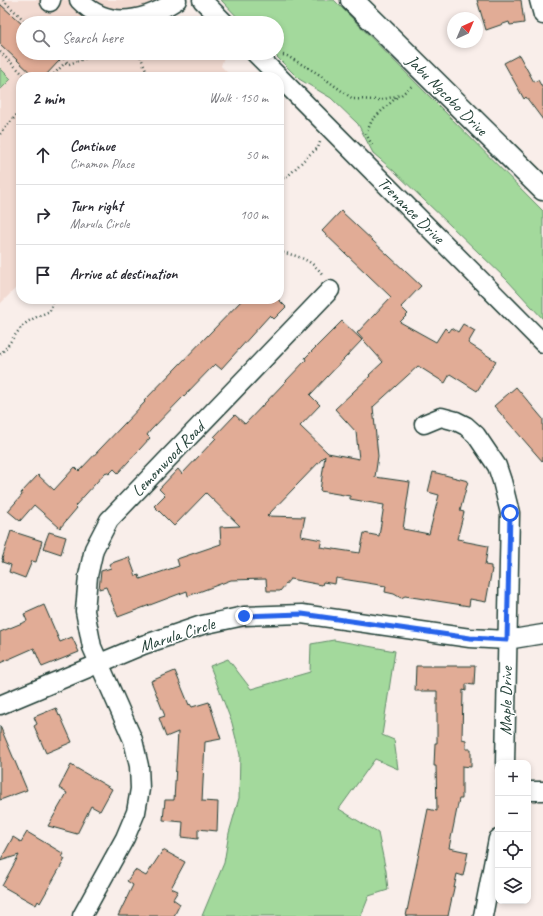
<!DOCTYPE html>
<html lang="en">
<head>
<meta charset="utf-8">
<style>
  body { margin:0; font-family:Caveat,sans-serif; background:#f7f7f7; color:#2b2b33 }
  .controls { position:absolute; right:12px; bottom:12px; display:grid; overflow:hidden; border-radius:8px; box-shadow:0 2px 6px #0003 }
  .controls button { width:36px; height:36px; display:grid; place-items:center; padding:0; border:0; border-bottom:1px solid #e1e1e2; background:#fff; color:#2b2b33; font:20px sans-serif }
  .compass { position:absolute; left:447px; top:12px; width:36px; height:36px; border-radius:50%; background:#fff; box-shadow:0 2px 6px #0003; rotate:44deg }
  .stop { position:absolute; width:12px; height:12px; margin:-9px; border:3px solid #2563eb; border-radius:50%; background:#fff }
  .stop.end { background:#2563eb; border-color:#fff; box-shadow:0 1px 4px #0008 }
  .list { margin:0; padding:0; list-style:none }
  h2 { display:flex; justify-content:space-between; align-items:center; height:52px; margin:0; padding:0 16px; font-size:17px }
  h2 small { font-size:13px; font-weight:400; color:#7c7c81 }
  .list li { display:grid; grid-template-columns:26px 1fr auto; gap:12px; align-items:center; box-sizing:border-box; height:60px; padding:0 16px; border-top:1px solid #e1e1e2 }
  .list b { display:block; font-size:15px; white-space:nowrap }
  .list p { margin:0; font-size:13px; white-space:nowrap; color:#7c7c81 }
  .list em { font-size:13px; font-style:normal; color:#7c7c81 }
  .icon { flex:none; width:22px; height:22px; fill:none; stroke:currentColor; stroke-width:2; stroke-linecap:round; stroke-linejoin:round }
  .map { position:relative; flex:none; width:543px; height:916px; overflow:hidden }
  .search { position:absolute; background:#fff; box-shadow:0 2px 6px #0003; left:16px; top:16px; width:268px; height:44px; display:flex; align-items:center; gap:10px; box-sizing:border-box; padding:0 14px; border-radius:22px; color:#7c7c81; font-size:15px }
  .panel { position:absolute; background:#fff; box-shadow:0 2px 6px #0003; left:16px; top:72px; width:268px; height:232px; border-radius:16px }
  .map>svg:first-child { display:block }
  .built { fill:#f2dad1 }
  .green { fill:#a3d99c; stroke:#618b68 }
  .building { fill:#e1ac96; stroke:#1f3d34; fill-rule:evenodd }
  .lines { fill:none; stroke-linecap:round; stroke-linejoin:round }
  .minor-casing { stroke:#1f3d34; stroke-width:21 }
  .major-casing { stroke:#1f3d34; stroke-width:25 }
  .path { stroke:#1f3d34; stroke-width:2.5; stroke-dasharray:1 3; stroke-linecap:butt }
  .minor { stroke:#fff; stroke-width:18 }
  .major { stroke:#fff; stroke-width:22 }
  .route { stroke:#2563eb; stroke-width:5 }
  .labels { text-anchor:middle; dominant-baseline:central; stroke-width:3; stroke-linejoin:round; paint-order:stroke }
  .street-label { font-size:17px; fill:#1f3d34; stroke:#fff }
</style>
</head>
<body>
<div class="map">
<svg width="543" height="916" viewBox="0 0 543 916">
  <rect width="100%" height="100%" fill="#f9eeea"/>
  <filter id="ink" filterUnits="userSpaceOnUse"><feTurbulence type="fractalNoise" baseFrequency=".025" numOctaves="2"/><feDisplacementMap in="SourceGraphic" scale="8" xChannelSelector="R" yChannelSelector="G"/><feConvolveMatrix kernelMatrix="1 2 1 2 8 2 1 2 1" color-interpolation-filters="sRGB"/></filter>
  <g filter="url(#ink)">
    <path class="built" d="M0,0h158l7,13 10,8 1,2h-153v30h200l2,1 -4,12 11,11h-211v206l-21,21z"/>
    <path class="green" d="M221,0h113l209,211v108l-36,-39 -112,-108 -22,-19 -15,-29 -27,-26 -32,-19 -26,-26h4v-30h-34z
      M0,68l11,11 -11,11z
      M334,640l61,11 -13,84 12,5 4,29 -23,-10 -36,50 39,24 8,38 2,19 -19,6 -8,20h-159l22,-53 5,-30 10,-35 1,-43 -8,-32 -22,-57 18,-7 23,30 59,-17 1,-28z"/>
    <path class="building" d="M477,0h44l3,23 -14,2 -1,-3 -23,8z
      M0,4l23,21v28h29l8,7 -16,17h-9l-35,-33z
      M519,55l15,27 4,-2 5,9v31l-17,-23 -2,2 -20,-36z
      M341,211l80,75 -20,21 7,7 -8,8 36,20 9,-14 4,4 3,-4 6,4 5,-8 12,7 -7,12 28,18 -19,30 -27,-17 -5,9 -27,-17 -45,41 5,49 -3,21 35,5 -7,47 26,5 10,-39 -11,-3 5,-20 35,9 -8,30 4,1 -7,27 6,1 -1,1 26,5 -3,19 6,1v3h1l-6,33 -16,-3 -1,7 -64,-10 -4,2 -7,-4 -9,-2 1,-6 -50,-8 -1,6 -12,-2 -1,3 -32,-6 -10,12h-13l-1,-12 -35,1 -43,16 -1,-5 -69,26 -12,-30 -7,2 2,-18 10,-3 -2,-4 20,-7 7,19 3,-1 1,4 39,-13 -2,-7 44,-15 -1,-17 20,-1 -34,-33 -32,33 -20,-20 11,-11 -6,-6 19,-20 4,5 34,-36 -2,-1 21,-22 10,9 61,-64 -1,-2 37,-37 20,19 -52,55 10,10 -20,21 28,27 31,6 -3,-27 -21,-23 35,-33 -1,-1 14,-13 -26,-29 34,-36 -69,-66zM325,456l-5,35 30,5v3l34,6 -5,31 -15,-3 -4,20 -40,-6 2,-7 -21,-4 4,-19 -38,-1z
      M243,299h35l8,8 -12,12 -4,-4 -49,54 -6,-5 -65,67 -3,4 3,3 -32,35 -4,-4 -5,5 -3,-2 -31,34 2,2 -17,20 -26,-23 -14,16 -12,-10 14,-16 -1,-2 17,-18 16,15 21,-23 4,4 66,-69 -1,-1z
      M516,387l27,32v43l-49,-56z
      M11,531l31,10 -6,21 -4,-1 -7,17 -16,-6 2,-7 -9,-3 1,-2 -1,-1z
      M49,532l17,5 -5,17 -18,-6z
      M44,605l16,37 12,-5 7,15 -37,15 -8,-19 -34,15v-31l27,-11 -3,-7z
      M416,666h59l-1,19 -8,-1v7l-3,-1 -1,49 4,1v9h5v18l-9,-1v33h-3l-10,49 19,4 -5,24 -6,-2 -9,42h-42l22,-107 9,2 -1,-45h-2l1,-23h2v-52h-22z
      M175,671l14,34 1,-1 2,3 17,-5 12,37 -16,3 -3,59 16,1 -1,29 -19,-2v10l-16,-2 1,-15 -20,-2 2,-20h9l4,-68 -12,5 -7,-19 6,-2 -14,-35z
      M56,708l3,8 1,-1 12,27 -26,11 -12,-27 3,-2 -3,-7z
      M0,726l27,64 -27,10z
      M71,765l41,24 -12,22 -9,-5 -14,28 -29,-8 19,-33 -8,-5z
      M27,832l37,22 -2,3 3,2 -25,44 -2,-2 -2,4 -34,-19 17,-31 -19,6 13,-24 8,5z
      M163,850l22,12 -14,26 7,3 -5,8 7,5 -6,12h-56l15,-31 -6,-4 8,-11 11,6z"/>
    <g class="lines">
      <defs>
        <path id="minor" d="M79,0c29,30 66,21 98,0
          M202,0l23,23
          M539,0l4,15
          M50,2l1,-2
          M255,53l24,24
          M279,77l264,266
          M424,424l17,-7 15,4 10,5 10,9 21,31 5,15 8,32 -5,250
          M0,705l143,-60 59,-20 42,-9 58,-2 168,24 37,2 36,-6
          M528,791h15
          M82,916l43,-78 11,-26 4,-23 -1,-23 -6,-26 -41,-93 -7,-36 3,-35 6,-27 15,-29 221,-230
          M483,916l15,-77"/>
        <path id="major" d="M352,0l191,189"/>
      </defs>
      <use href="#minor" class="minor-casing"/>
      <use href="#major" class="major-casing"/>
      <path class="path" d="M3,0l24,23
        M178,23l16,-7
        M0,52l26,25
        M58,53l11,11
        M139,53l10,24
        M283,55l4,1 30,17 36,26 27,1 21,-5 12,-10
        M51,77l14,-14 4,1 32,-11
        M0,134l21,-24
        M372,145l-6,-11 6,-14 26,-24
        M279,179l8,-2 22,-22 9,-7 2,-6
        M279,252c18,3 33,8 44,23
        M0,354c8,-7 13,-17 20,-25 7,-9 19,-13 30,-18l4,-12"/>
      <use href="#minor" class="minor"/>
      <use href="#major" class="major"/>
    </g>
  </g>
  <g class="lines" filter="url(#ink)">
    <path class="route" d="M244,616l58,-2 168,24 37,2 3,-127"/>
  </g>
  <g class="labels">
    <g class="street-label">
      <text transform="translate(447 95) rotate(45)">Jabu Ngcobo Drive</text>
      <text transform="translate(411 210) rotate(45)">Trenance Drive</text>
      <text transform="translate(168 459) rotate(-46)">Lemonwood Road</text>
      <text transform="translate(177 635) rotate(-18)">Marula Circle</text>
      <text transform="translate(506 701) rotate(-89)">Maple Drive</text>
    </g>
  </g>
</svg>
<div class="controls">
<button>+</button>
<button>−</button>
<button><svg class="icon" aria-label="locate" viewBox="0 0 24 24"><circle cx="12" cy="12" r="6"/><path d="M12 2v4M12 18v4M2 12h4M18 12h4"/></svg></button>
<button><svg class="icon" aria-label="layers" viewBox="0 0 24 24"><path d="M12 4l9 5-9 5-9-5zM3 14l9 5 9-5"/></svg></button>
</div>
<svg class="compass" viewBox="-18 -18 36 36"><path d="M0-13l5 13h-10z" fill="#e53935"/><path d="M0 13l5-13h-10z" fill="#7c7c81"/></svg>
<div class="stop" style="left:510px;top:513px"></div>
<div class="stop end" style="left:244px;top:616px"></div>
<div class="search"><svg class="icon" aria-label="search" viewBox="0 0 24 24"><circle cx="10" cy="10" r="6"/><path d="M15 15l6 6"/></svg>Search here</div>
<section class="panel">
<h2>2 min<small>Walk · 150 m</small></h2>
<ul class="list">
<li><svg class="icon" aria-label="ahead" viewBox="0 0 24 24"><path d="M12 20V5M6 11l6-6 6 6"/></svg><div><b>Continue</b><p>Cinamon Place</p></div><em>50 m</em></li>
<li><svg class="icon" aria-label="right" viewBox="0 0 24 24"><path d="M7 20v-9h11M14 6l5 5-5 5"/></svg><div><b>Turn right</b><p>Marula Circle</p></div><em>100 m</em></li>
<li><svg class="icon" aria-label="arrive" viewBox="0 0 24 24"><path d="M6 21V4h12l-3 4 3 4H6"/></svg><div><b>Arrive at destination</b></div></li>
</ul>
</section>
</div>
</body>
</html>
